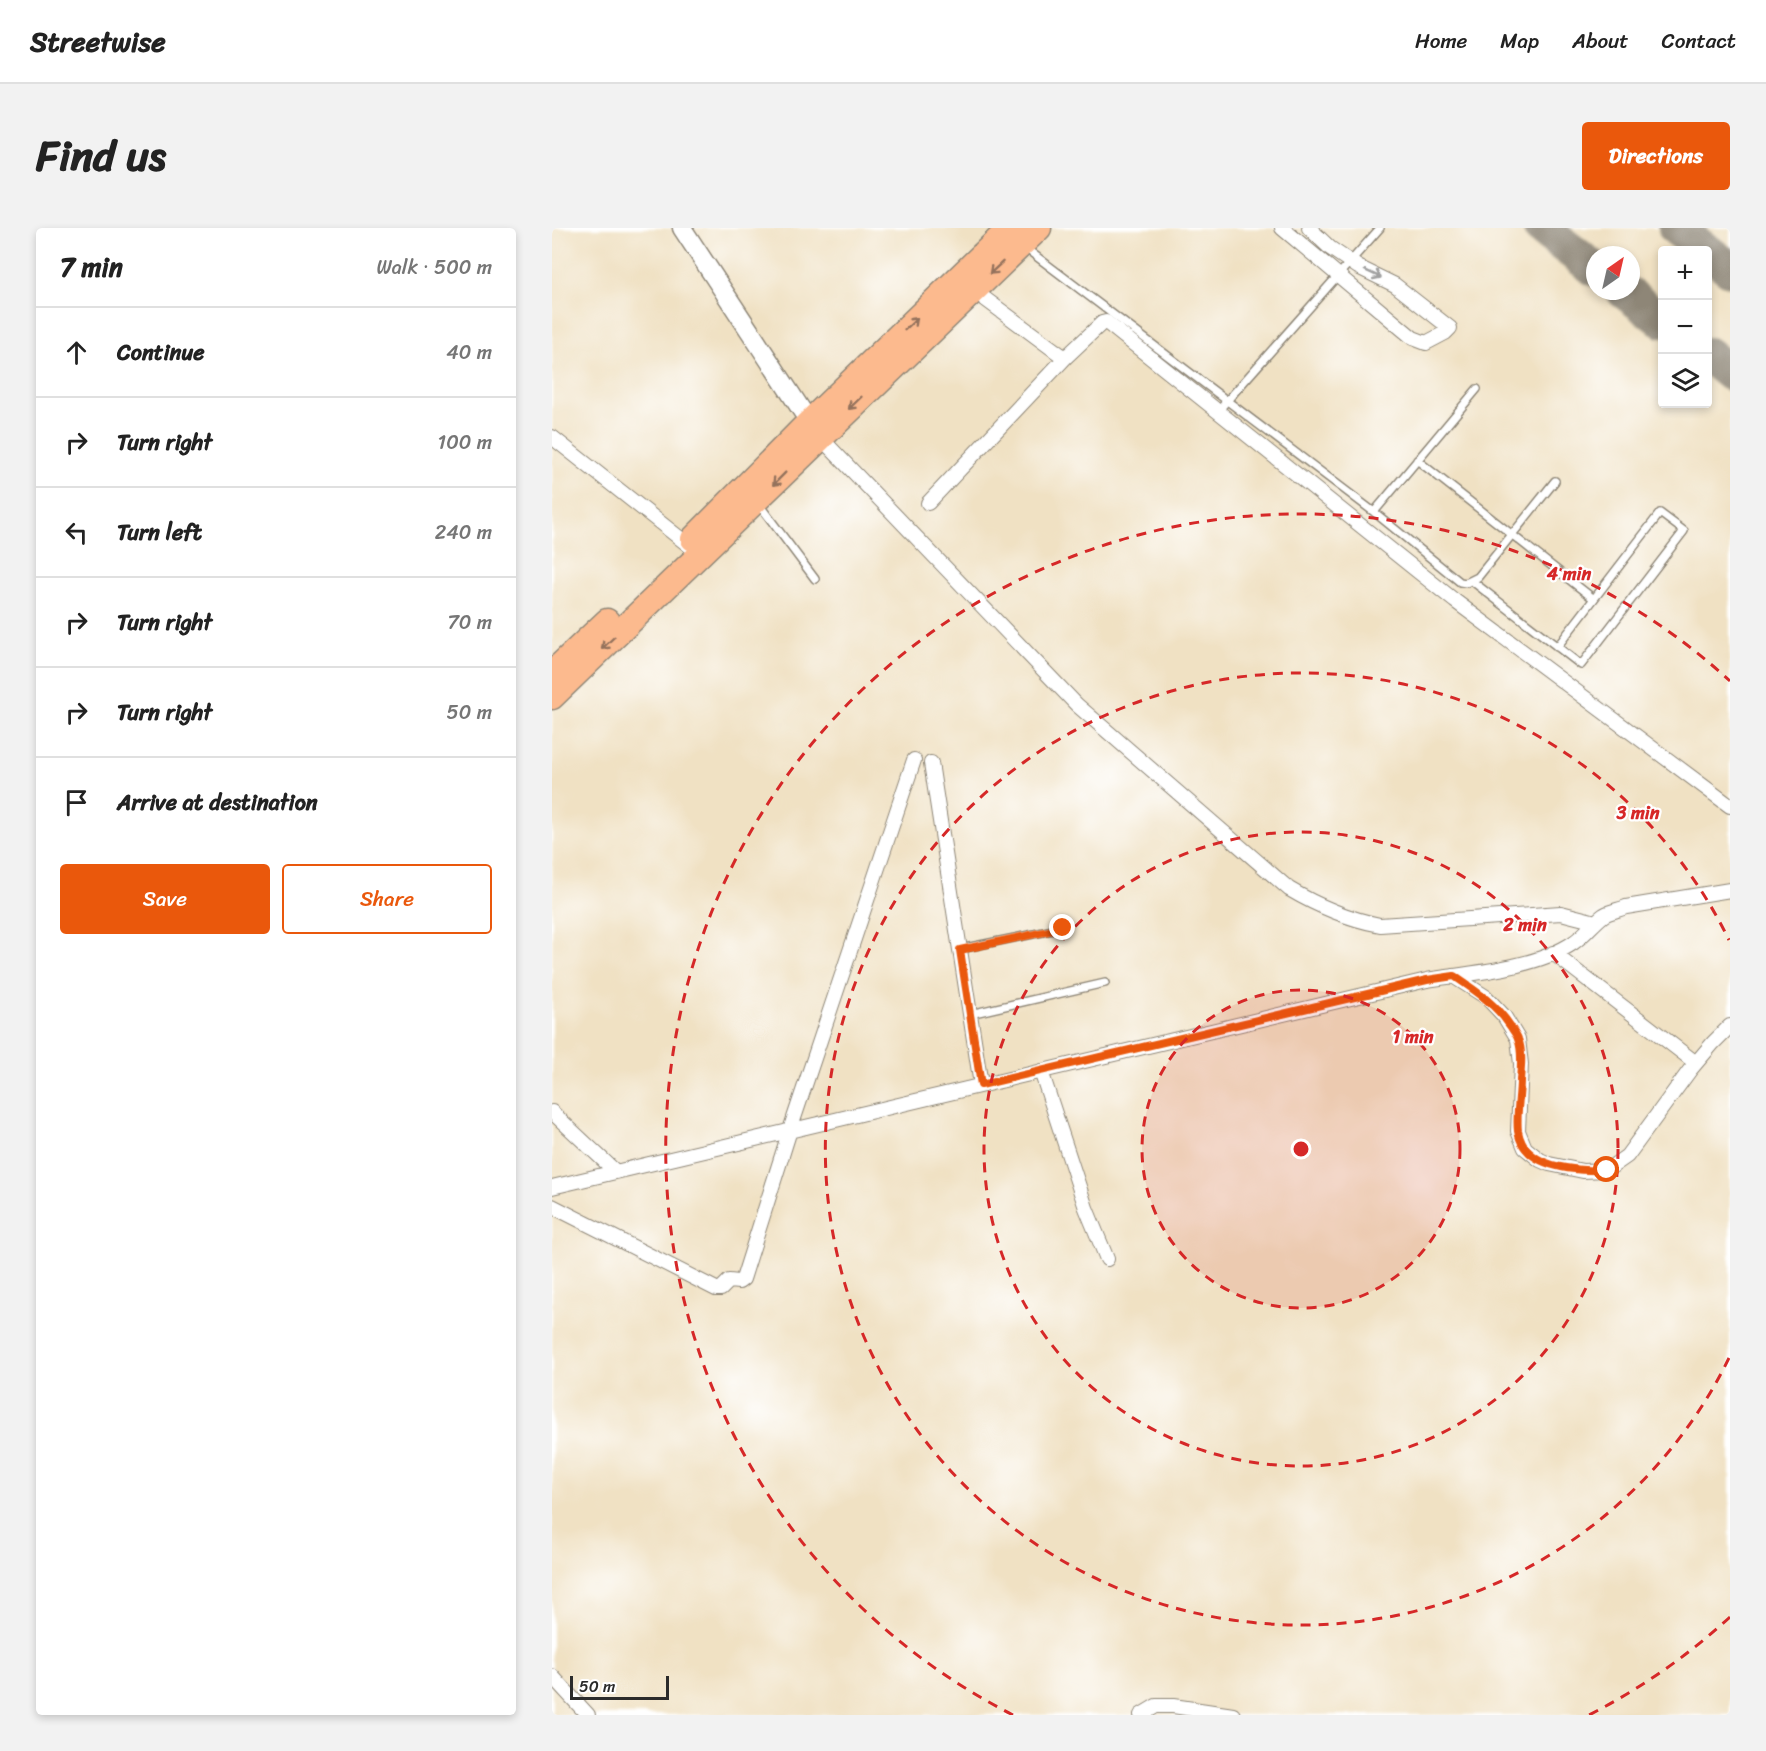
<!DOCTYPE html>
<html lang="en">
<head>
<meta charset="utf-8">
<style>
  body { margin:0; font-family:Sriracha,sans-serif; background:#f2f2f2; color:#222 }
  .controls { position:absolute; right:18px; top:18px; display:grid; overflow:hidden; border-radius:6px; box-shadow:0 3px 9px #0003 }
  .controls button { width:54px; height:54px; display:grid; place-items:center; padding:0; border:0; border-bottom:2px solid #e0e0e0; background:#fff; color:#222; font:30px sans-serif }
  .compass { position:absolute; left:1034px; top:18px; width:54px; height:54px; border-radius:50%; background:#fff; box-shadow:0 3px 9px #0003; rotate:34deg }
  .scale { position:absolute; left:18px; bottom:15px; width:99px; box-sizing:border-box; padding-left:6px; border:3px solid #2b2b2b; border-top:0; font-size:16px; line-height:21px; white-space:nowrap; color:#2b2b2b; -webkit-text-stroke:4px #fff; paint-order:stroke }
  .stop { position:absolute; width:18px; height:18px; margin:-14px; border:4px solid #ea580c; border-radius:50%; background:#fff }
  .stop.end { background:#ea580c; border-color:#fff; box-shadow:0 2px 6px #0008 }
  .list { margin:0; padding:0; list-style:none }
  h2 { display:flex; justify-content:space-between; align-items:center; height:78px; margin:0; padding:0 24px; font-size:26px }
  h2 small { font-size:20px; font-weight:400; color:#767676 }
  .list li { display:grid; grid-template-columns:39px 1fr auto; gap:18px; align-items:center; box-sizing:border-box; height:90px; padding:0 24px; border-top:2px solid #e0e0e0 }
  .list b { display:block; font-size:22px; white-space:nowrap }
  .list em { font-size:20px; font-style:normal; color:#767676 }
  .actions { display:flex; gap:12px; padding:18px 24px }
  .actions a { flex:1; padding:14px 0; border:2px solid #ea580c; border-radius:6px; text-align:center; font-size:21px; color:#ea580c }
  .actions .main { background:#ea580c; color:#fff }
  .icon { flex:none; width:33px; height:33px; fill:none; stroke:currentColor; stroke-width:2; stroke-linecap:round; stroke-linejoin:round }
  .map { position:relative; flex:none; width:1178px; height:1487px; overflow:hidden; border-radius:6px }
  header { display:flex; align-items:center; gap:36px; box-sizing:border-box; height:84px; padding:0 30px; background:#fff; border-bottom:2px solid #e0e0e0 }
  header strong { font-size:28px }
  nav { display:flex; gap:33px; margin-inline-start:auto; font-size:21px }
  .intro { display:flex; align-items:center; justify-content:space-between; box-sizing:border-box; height:144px; padding:0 36px }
  h1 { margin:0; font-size:42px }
  .button { padding:15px 27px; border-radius:6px; background:#ea580c; color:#fff; font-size:21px; font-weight:700 }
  main { display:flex; gap:36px; padding:0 36px }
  aside { flex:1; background:#fff; border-radius:6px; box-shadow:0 3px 9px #0003 }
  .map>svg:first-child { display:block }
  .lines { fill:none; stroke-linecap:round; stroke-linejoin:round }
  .taxiway { stroke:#8e8677; stroke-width:36 }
  .service-casing { stroke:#8e8677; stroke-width:10 }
  .minor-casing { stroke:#8e8677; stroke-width:16 }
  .tertiary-casing { stroke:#8e8677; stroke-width:21 }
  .trunk-casing { stroke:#8e8677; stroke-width:27 }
  .service { stroke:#fff; stroke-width:7 }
  .minor { stroke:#fff; stroke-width:14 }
  .tertiary { stroke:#fff; stroke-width:18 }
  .trunk { stroke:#fcba8e; stroke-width:24 }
  .oneway { stroke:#94725c }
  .oneway2 { stroke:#a0a0a0 }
  .route { stroke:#ea580c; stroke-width:8 }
  .ring { fill:none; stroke:#d62828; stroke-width:3; stroke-dasharray:10 8 }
  .centre { fill:#d62828; stroke:#fff; stroke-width:3 }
  .ring-label { font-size:18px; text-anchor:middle; font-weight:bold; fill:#d62828; stroke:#fff; stroke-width:4.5; stroke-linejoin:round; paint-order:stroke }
</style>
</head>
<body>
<header>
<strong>Streetwise</strong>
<nav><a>Home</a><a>Map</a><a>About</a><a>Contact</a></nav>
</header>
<div class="intro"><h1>Find us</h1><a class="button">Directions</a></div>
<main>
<aside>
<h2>7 min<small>Walk · 500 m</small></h2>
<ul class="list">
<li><svg class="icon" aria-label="ahead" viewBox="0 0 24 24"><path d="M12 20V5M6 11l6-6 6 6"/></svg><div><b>Continue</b></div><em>40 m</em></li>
<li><svg class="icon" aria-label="right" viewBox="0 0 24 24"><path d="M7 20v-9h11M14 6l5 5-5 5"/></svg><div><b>Turn right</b></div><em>100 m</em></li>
<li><svg class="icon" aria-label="left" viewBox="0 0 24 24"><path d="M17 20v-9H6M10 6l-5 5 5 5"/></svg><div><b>Turn left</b></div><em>240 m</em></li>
<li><svg class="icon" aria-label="right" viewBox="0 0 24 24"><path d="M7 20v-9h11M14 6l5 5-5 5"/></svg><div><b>Turn right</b></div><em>70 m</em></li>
<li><svg class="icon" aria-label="right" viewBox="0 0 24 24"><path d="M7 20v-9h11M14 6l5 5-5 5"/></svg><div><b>Turn right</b></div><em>50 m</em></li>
<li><svg class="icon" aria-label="arrive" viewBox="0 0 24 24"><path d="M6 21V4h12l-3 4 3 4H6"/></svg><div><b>Arrive at destination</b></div></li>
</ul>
<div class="actions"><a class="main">Save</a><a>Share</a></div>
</aside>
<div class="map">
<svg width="1178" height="1487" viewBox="0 0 1178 1487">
  <rect width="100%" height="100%" fill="#fff"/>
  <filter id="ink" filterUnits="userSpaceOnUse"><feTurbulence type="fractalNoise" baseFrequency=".0167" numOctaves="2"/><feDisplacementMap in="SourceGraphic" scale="12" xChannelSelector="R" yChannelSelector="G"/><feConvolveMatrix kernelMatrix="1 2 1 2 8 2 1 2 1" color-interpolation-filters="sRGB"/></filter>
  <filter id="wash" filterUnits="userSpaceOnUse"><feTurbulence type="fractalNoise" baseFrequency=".008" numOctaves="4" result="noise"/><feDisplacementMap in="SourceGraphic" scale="24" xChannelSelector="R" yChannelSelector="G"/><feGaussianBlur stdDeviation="1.35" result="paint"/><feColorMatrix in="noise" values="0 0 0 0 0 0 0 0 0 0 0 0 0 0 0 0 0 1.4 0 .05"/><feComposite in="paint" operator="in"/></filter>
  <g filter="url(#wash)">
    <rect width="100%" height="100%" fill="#f0e1c3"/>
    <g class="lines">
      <path class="taxiway" d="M989,0l54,41
        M1124,0l29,22
        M1156,24l22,17
        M1072,63l38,29
        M1156,127l22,18"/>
    </g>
  </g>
  <g filter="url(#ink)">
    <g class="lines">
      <defs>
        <path id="service" d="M472,19l350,265 103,-123
          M666,183l162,-183
          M865,232l177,139
          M206,275l57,76
          M822,284l86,70 6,1 12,-6 77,-96
          M920,353l109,84 103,-134 -24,-18 -103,134
          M408,721l103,-21
          M418,786l135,-31"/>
        <path id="minor" d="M730,0l131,110 13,5 19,-10 5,-5 -55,-43 -37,-18 -28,-19 -21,-20
          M421,62l92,68
          M0,209l144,114
          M268,209l257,268 212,184c27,16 60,30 91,36l181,-12 35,9
          M376,275l137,-145 37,-35 4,-1 349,279 275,205
          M379,535l50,322
          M1001,725l143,110
          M901,748l33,21 18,19 14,23 3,25 -3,67 7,17 15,12 9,4 34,7 24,-1 20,-14 63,-86 23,-27 17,-17
          M489,843l45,137 21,51
          M0,884l63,59
          M0,959l875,-207c44,-7 109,-12 146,-37 12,-8 20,-20 31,-28 7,-4 15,-5 22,-8l104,-17
          M0,978l164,83h5l8,-8 10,1 4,-3 47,-149 124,-370
          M0,1448l36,39
          M589,1487l15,-9h17l60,9"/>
        <path id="tertiary" d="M130,0l134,204"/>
        <path id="trunk" d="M141,311l115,-116 202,-195
          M0,445l55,-52
          M0,469l487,-469"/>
      </defs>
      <use href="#service" class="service-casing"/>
      <use href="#minor" class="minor-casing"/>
      <use href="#tertiary" class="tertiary-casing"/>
      <use href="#trunk" class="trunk-casing"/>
      <use href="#service" class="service"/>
      <use href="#minor" class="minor"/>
      <use href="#tertiary" class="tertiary"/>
      <use href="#trunk" class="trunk"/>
    </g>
    <defs><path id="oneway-shaft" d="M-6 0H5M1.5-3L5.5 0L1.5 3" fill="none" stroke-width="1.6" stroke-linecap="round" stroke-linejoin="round" transform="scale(1.5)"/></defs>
    <g class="oneway">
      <use href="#oneway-shaft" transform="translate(444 40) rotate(137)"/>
      <use href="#oneway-shaft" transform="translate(359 96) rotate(-44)"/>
      <use href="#oneway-shaft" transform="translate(303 175) rotate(136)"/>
      <use href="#oneway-shaft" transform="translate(227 251) rotate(135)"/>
      <use href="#oneway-shaft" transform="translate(56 415) rotate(136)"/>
    </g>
    <use class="oneway2" href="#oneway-shaft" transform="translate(821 46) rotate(25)"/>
  </g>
  <g class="lines" filter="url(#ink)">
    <path class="route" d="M511,700l-103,22 21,135 446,-105 27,-4c22,15 42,28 57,51 2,4 6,8 7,12 5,12 3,29 2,41 0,16 -4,35 -2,51 6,38 59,40 89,39"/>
  </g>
  <circle cx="749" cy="921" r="159" fill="#d62828" fill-opacity=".12"/>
  <g class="ring">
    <circle cx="749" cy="921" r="159"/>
    <circle cx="749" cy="921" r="317"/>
    <path d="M1177 1130A476 476 0 1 1 1177 712"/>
    <path d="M1178 1389A635 635 0 0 1 1037 1487M461 1487A635 635 0 1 1 1178 453"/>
  </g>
  <circle cx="749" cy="921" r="9" class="centre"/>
  <g class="ring-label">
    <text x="1017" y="352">4 min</text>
    <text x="1086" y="591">3 min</text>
    <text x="973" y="703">2 min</text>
    <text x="861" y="815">1 min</text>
  </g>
</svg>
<div class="controls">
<button>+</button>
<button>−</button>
<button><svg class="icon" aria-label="layers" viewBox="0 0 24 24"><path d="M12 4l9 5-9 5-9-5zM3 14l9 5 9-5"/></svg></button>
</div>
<svg class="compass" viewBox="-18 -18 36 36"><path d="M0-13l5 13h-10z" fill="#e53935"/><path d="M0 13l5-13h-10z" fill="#767676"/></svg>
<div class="scale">50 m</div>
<div class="stop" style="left:1055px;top:942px"></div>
<div class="stop end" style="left:511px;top:700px"></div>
</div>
</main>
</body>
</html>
